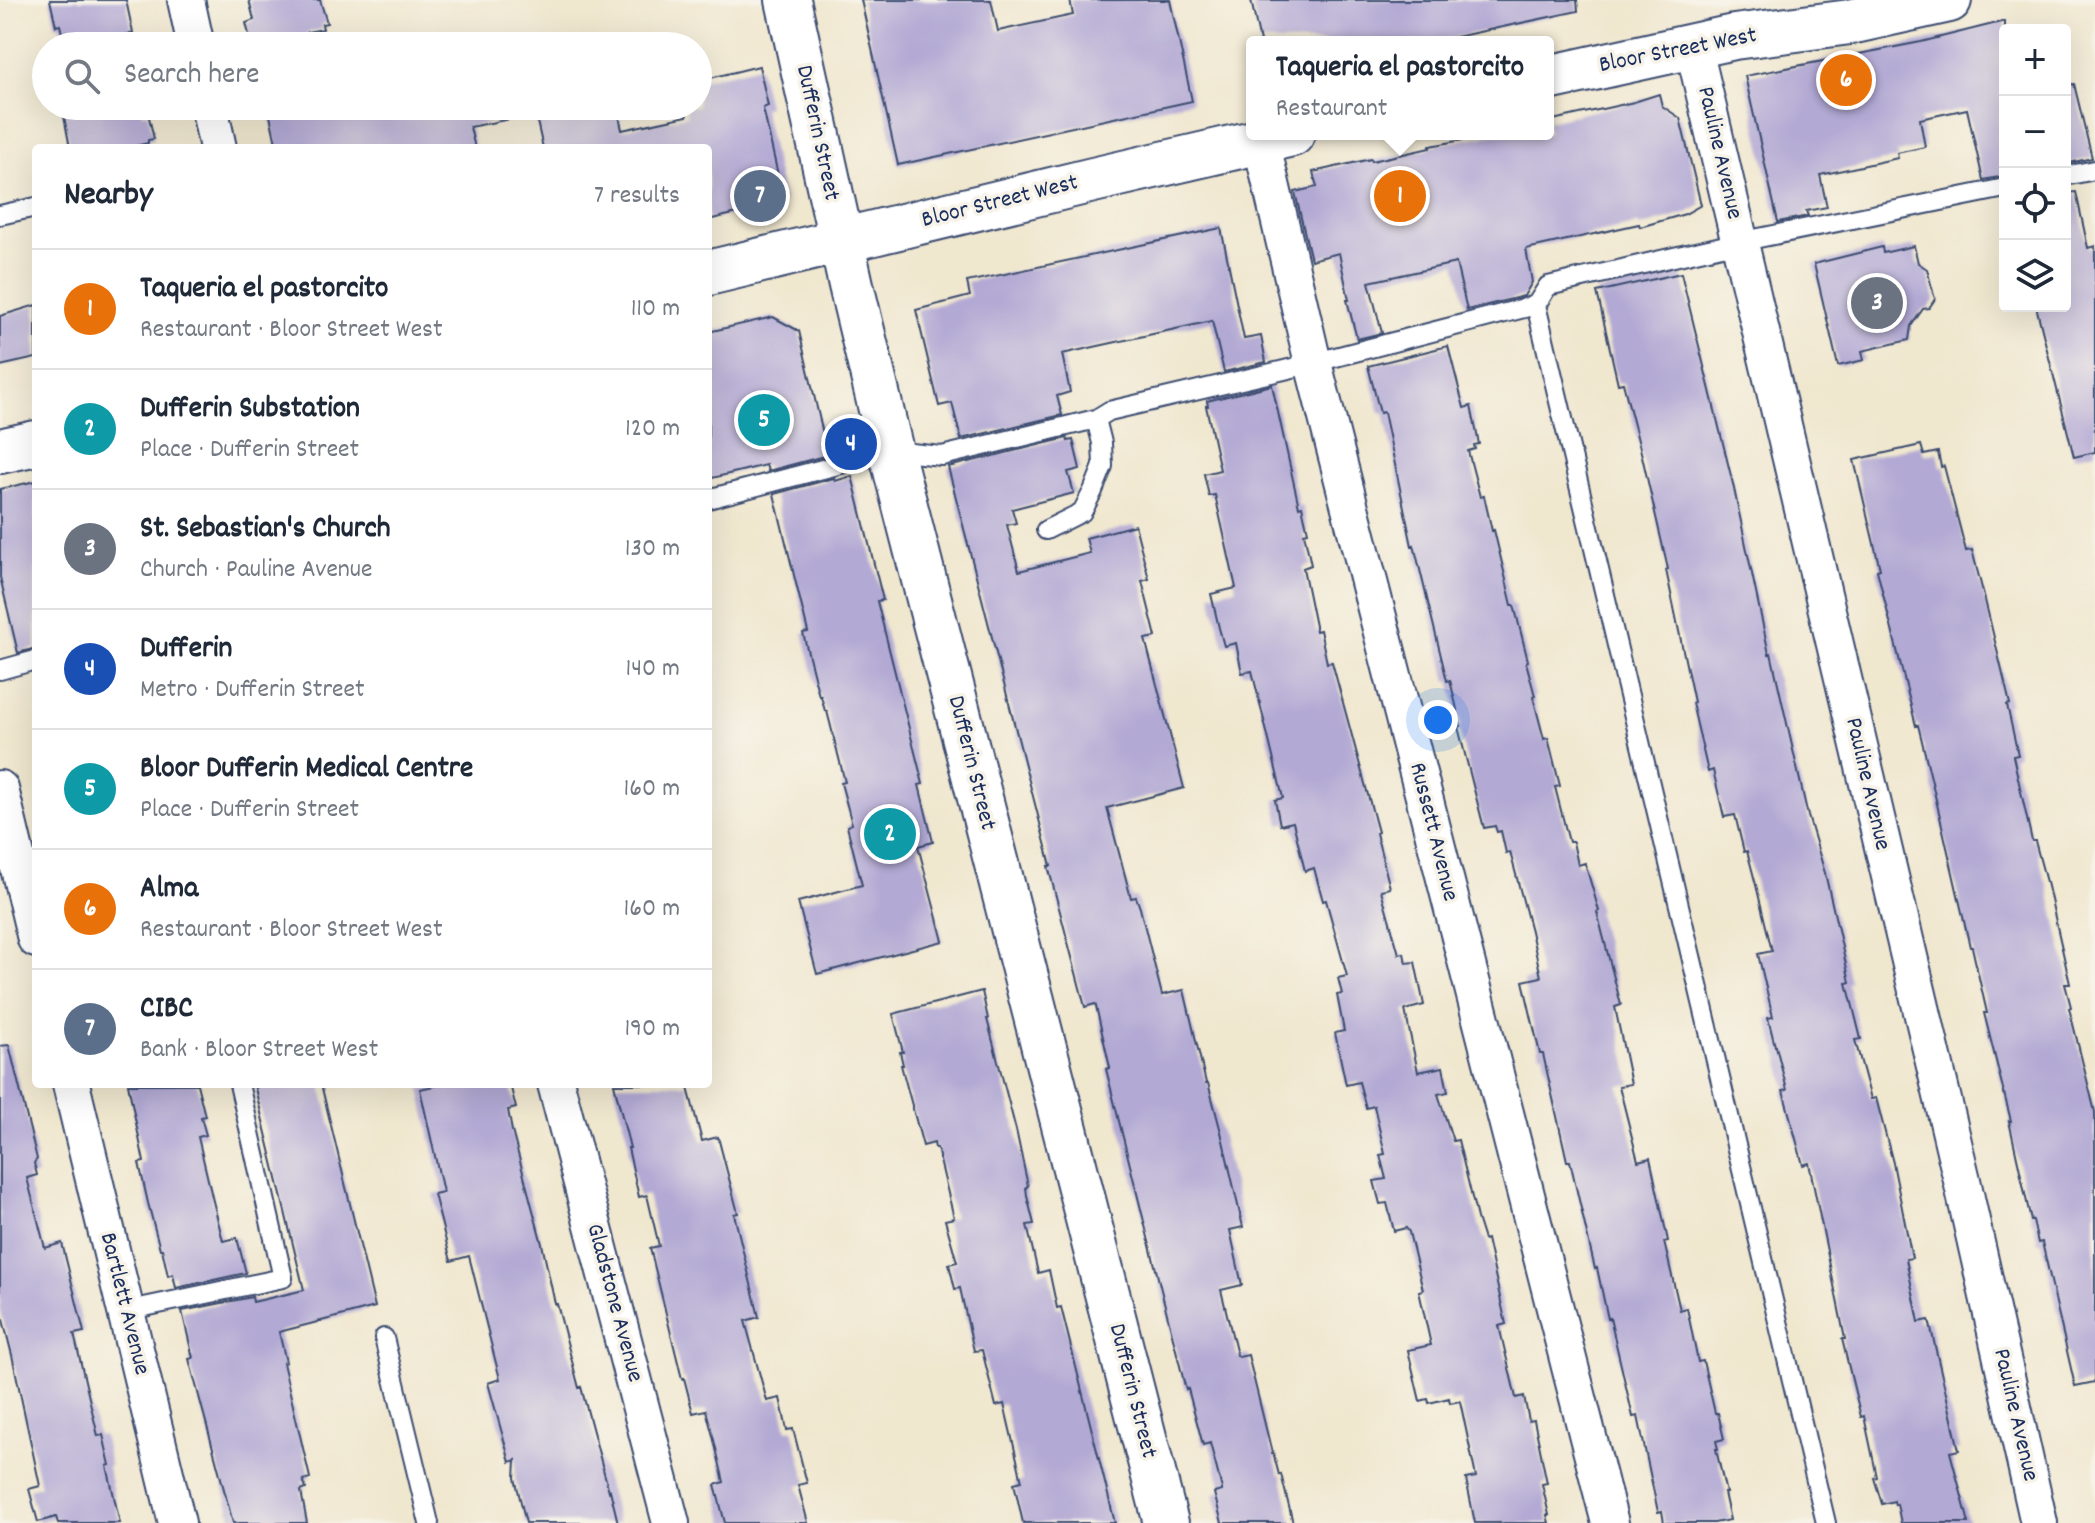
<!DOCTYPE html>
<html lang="en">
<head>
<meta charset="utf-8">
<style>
  body { margin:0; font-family:Dekko,sans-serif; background:#f2f2f3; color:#1f2937 }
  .controls { position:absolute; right:24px; top:24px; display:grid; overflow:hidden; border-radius:8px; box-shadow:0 8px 32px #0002 }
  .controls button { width:72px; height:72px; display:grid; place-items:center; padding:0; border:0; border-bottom:2px solid #e0e1e3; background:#fff; color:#1f2937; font:40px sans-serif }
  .you { position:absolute; left:1438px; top:720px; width:28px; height:28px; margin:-20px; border:6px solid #fff; border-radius:50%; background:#1a73e8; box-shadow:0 0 0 12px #1a73e833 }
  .badge { display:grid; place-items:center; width:52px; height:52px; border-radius:50%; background:#b5179e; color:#fff; font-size:26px; font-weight:700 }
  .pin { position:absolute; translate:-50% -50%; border:4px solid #fff; box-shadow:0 2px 8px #0006 }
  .popup { position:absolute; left:1246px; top:36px; width:308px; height:104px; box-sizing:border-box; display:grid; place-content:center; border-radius:8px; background:#fff; filter:drop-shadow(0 2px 6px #0005); font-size:26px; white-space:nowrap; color:#747a83 }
  .popup b { font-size:30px; color:#1f2937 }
  .popup::after { content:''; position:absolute; left:50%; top:100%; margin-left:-16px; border:16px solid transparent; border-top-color:#fff }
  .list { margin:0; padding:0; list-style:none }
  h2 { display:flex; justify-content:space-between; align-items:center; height:104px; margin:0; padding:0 32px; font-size:34px }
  h2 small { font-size:26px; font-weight:400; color:#747a83 }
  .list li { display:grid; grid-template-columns:52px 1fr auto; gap:24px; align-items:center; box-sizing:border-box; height:120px; padding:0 32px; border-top:2px solid #e0e1e3 }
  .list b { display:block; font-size:30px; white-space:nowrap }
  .list p { margin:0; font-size:26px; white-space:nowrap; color:#747a83 }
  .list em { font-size:26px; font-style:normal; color:#747a83 }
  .icon { flex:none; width:44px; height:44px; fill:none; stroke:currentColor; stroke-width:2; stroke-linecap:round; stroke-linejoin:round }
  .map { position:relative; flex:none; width:2095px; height:1523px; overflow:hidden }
  .search { position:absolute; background:#fff; box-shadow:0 8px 32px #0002; left:32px; top:32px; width:680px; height:88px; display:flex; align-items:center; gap:20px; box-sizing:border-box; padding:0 28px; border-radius:44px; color:#747a83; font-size:30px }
  .panel { position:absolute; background:#fff; box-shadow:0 8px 32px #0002; left:32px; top:144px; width:680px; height:944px; border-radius:8px }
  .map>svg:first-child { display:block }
  .building { fill:#b2a9d4 }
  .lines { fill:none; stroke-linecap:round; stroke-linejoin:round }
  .lane-casing { stroke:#3b4b6f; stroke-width:22 }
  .street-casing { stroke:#3b4b6f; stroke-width:40 }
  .secondary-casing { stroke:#3b4b6f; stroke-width:48 }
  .primary-casing { stroke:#3b4b6f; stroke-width:48 }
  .lane { stroke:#fff; stroke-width:18 }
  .street { stroke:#fff; stroke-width:36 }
  .secondary { stroke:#fff; stroke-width:44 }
  .primary { stroke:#fff; stroke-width:44 }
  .labels { text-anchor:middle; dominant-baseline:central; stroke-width:7; stroke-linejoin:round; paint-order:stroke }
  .street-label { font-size:24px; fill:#1b2f5e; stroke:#f7f3e8 }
</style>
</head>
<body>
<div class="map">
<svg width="2095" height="1523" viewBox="0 0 2095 1523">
  <rect width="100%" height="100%" fill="#f7f3e8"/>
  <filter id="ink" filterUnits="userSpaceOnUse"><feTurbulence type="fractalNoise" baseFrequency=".0125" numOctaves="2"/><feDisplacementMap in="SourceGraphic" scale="16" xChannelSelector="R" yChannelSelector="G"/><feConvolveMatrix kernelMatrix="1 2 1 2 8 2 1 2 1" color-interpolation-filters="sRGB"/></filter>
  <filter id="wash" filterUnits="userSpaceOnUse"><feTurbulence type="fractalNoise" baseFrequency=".006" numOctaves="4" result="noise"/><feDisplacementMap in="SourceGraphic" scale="32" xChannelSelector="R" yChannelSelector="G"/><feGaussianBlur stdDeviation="1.8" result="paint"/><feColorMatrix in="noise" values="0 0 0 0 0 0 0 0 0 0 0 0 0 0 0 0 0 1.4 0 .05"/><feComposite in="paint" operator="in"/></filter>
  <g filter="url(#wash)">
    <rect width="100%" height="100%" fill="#f0e7cf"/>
    <g id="blocks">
      <path class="building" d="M50,0h76l7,33 -8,2 2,11h-62l-5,-21 -4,1z
        M249,0h71l7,23 -5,1 1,5 -16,3 1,5 -33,9h-23l-6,-23 8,-3z
        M861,0h130l7,31 75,-16 -3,-15h100l22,101 -294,64z
        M1251,0h326l1,11 -146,31h-172z
        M2005,21v155l-22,4 -16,-71 -47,10 5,28 -28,6 1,5 -78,17 7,32 -21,4 2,5 -30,6 -33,-146 176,-34z
        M759,66l9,40 -5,2 21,94 -76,18v-72h-165l-7,-31 48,-11h33l5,24 65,-14 -2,-10h13v-25z
        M2074,84l18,74 -27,6v-79z
        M1659,94l3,12 18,12 21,87 -16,9 -45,13 -1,-3 -113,25 6,33 -8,14 -57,14 -11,-47 -87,19 13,51 -25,6 -10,-39h2l-10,-47 -28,7 -16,-68 22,-5 -4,-15 58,-13 1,2 58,-13v-2l65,-12h53v-13l86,-19z
        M62,106h78l2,8 6,-1 6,26 -6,1v3l-21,5h-57z
        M268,106h251l1,11 -50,10 5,21h-198z
        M2076,192l12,56 7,-2v206l-21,5 -38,-151h29v-113z
        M1221,228l23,111 17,-3 5,26 -42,10 -12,-51 -150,33 8,38 -13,4 5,19 -101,24 -9,-36 -13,3 -23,-96 54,-14 -3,-14z
        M1914,246l4,17 9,6 8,30 -6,9 -6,1 -12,17 -2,14 -47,11 2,9 -26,6 -24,-102 68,-17 1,6z
        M1681,273l52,211 36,170 2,-1 37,163 17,57 25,109 -3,1 14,56 -6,1 16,59 5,-1 17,65 19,95 -6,1 13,63 10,-2 30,130 -9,2 19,71h-68l-4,-19 -2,1 -1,-4 -12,3 -8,-26 3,-1 -13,-61 -3,1 -19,-78h3l-36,-176 -6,2 -20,-74 4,-1 -11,-44h-1l-7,-28 5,-1 -15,-63 14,-3 -16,-66 -9,-34 -3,1 -9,-37 -11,2 -11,-47 -5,2 -16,-69 2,-1 -28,-132 2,-1 -26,-113 -19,-73 -5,1 -21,-92z
        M36,305v53l-36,8v-50z
        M773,317l26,14 29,124 -60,16 -2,-6 -58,14v-147z
        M1448,346l16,62 7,-2 8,38 -5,1 1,4 -7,2 12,46 4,-1 8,35 2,-1 18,75h2l14,56 -2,1 9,34 -2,1 11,42 4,-1 12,48 -5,1 14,55h4l5,23 7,-2 14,48 -2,1 24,93 -6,2 16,77 -12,2 19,75 12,-3 18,83 -4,1 16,68 7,-2 11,54 5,-1 12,52h3l6,26 -8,2 2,8h-2l10,44h-2l6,27 -16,3h-50l-2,-12 -4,1 -20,-96 -5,1 -23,-99 -2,1 -11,-51 -2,1 -25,-108h-3l-24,-107h-3l-17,-73 18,-4 -10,-46 -21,-79 -4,1 -5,-22 -4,1 -2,-6 -11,2 -26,-101 3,-1 -11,-46 -3,1 -33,-136 -2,1 -28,-134 -4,1 -12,-47z
        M1272,385l27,122 3,-1 6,26 -4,1 7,32 -8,3 13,63 4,-1 7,33 5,-1 46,170 -2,1 14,55 -9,2 18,64 5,-1 2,10 9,-1 9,43 -19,5 13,62 25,-5 5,25 -10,2 15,47 5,-1 19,78 7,22 3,-1 19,85 -7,2 17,72 8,-2 5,25 5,-1 13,63 -5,1 7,31h-2l2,8h-74l-9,-44 10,-2 -16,-76 -10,2 -1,-5 -20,5 -1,-4 -8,2 -12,-51 23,-5 -12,-54 4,-1 -14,-58 -3,-4 -12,3 -7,-28 -7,1 -6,-23 12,-2 -6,-24 5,-1 -11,-48 -8,2 -7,-26 -13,3 -11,-52 9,-2 -7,-36 5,-1 -4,-16 9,-2 -21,-76 -3,1 -9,-33 -9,3 -12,-49 -13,3 -5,-25 8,-2 -31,-127 -10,2 -6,-30 -12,3 -5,-18 -8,-34 25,-6 -21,-93 -6,1 -5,-22 16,-4 -14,-64h2l-1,-5z
        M1067,438l1,3 5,-1 7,29 -12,3 6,21 -62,16 4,14 -9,2 12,46 71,-18 -4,-15 49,-13 14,54 -7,2 14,56 -11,2 39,149 -77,20 24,90 5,-1 4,11 22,87 22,-5 22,93h2l13,49 22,95 -13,3 12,55 -21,5 16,65 2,2 9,-2 24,98 1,-1 6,23 2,-1 12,49h-71l-8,-30 8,-2v-2l-12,-46 -7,2 -15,-56 -2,1 -80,-321 4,-1 -14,-62 -1,-2 -10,3 -37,-141h3l-103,-399z
        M1921,445l3,10 14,-3 3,15 3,-1 22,85 6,-1 13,50 25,104 -3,1 11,50 -5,1 19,85h3l11,41h1l23,102h-5l6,23 -2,1 26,104v270l-20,4 -33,-144 -4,1 -5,-22h-2l-22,-100h2l-27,-108h3l-15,-66h-2l-39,-169 -13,-53 -2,1 -39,-156 3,-1 -26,-109z
        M852,476l31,124 -6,1 46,183 -4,1 14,57 -15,4 25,95 -126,33 -19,-72 64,-17 -15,-59 5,-2 -11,-41 4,-1 -18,-71h-2l-4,-15h-2l-16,-63 5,-1 -34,-138 60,-16 1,3z
        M36,481v167l-18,5 -18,-76v-88z
        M982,991l6,28h-1l29,111 12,56 -2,1 1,9 7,28 -7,1 11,48 11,-3 8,38 4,-1 54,216h-92l-9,-40 8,-2 -18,-77 -8,2 -14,-56 -8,1 -14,-63 -5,1 -6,-25 8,-2 -12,-42 9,-2 -17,-70h-2l-1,-5 -11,3 -22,-81h2l-3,-13h3l-10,-38z
        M9,1045l28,114 -3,4 3,12 -10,3 18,70 17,-5 22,89 -10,2 24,102 5,-1 7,30 -3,1 13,57h-62l-2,-6 -18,5 -9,-33 11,-3 -28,-131 -12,-47v-262z
        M128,1084h69l8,32 -4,1 5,18 -8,2 14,60 11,44 14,-3 9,35 -70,15 -3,-14 -5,2 -6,-27h-2l-12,-46 -9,-40 5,-1z
        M254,1084h67l54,223 -96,25 7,30 -3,1 27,115 -7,2 3,9 -5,2 6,32h-74l-44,-164 4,-1 -11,-47 70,-14 1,5 51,-12z
        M443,1084h67l6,24 -8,2 4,21 30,113 13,60h2l22,84 2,-1 28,104 1,-1 8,33h-92l-11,-45 1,-18 -6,2 -22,-79 12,-4 -31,-123 -18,5 -17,-67 9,-2 -23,-103z
        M614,1084h73l15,57 16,-4 20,76 -4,1 25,103 -14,4 22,80 13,-3 7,32 6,-1 14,54 -9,2 10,38h-83l-10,-38 9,-3 -11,-46 -7,-26 -13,3 -9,-35 -2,1 -32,-131 9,-2 -12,-51 -8,2 -11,-49h2z"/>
    </g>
  </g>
  <g filter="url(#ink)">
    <use href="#blocks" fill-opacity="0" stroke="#3b4b6f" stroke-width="2"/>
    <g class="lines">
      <defs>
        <path id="lane" d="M2065,176l30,-6
          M0,215l36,-8
          M708,499l183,-48 51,5 154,-37 13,-8 188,-44 239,-62
          M1046,530l36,-18 11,-21 10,-25 -1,-23 -6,-24
          M0,670l36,-10
          M125,1311l158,-33 -44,-194
          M384,1338l45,185
          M1826,1523l-290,-1218 12,-19 191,-44 266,-54"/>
        <path id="street" d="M186,0l10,46
          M1693,45l268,1131 78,347
          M209,106l9,42
          M1261,141l52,222 297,1160
          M0,789l36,150
          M71,1084l106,439
          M556,1084l115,439"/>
        <path id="secondary" d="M788,0l63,285 40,166 275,1072"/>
        <path id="primary" d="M1548,78l186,-41 116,-15 99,-22
          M708,273l385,-93 199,-46
          M0,451l36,-8"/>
      </defs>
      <use href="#lane" class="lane-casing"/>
      <use href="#street" class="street-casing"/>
      <use href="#secondary" class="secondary-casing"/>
      <use href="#primary" class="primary-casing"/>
      <use href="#lane" class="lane"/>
      <use href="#street" class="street"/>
      <use href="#secondary" class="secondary"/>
      <use href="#primary" class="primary"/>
    </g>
  </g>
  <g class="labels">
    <g class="street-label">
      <text transform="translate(1678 51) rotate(-11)">Bloor Street West</text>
      <text transform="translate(817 133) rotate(78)">Dufferin Street</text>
      <text transform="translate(1719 153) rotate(77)">Pauline Avenue</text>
      <text transform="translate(1000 202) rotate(-14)">Bloor Street West</text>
      <text transform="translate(971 763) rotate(76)">Dufferin Street</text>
      <text transform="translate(1867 784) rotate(77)">Pauline Avenue</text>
      <text transform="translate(1433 832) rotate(76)">Russett Avenue</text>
      <text transform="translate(614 1303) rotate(75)">Gladstone Avenue</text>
      <text transform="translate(124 1304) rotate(76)">Bartlett Avenue</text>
      <text transform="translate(1132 1391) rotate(76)">Dufferin Street</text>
      <text transform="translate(2015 1415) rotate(77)">Pauline Avenue</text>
    </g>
  </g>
</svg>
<div class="controls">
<button>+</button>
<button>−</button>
<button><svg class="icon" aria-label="locate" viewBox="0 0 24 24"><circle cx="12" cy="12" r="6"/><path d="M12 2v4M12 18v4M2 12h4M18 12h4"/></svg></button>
<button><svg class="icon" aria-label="layers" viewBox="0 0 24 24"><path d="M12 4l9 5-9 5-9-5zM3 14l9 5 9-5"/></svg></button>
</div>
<div class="you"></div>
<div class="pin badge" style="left:1400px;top:196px;background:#e8710a">1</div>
<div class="popup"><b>Taqueria el pastorcito</b>Restaurant</div>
<div class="pin badge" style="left:890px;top:834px;background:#0f9aa8">2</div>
<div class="pin badge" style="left:1877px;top:303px;background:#6b7280">3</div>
<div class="pin badge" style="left:851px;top:444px;background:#1a4fb4">4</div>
<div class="pin badge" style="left:764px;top:420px;background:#0f9aa8">5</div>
<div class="pin badge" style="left:1846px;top:80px;background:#e8710a">6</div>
<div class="pin badge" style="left:760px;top:196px;background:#5c6f8a">7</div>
<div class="search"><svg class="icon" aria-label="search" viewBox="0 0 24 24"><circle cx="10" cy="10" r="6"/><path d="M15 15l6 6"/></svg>Search here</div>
<section class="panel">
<h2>Nearby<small>7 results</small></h2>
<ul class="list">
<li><span class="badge" style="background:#e8710a">1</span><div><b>Taqueria el pastorcito</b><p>Restaurant · Bloor Street West</p></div><em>110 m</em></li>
<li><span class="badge" style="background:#0f9aa8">2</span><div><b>Dufferin Substation</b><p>Place · Dufferin Street</p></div><em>120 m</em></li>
<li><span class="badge" style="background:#6b7280">3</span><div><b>St. Sebastian's Church</b><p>Church · Pauline Avenue</p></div><em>130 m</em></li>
<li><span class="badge" style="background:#1a4fb4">4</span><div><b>Dufferin</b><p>Metro · Dufferin Street</p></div><em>140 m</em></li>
<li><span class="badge" style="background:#0f9aa8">5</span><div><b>Bloor Dufferin Medical Centre</b><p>Place · Dufferin Street</p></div><em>160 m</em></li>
<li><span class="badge" style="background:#e8710a">6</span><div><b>Alma</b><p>Restaurant · Bloor Street West</p></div><em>160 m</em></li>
<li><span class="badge" style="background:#5c6f8a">7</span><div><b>CIBC</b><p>Bank · Bloor Street West</p></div><em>190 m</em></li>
</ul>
</section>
</div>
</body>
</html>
